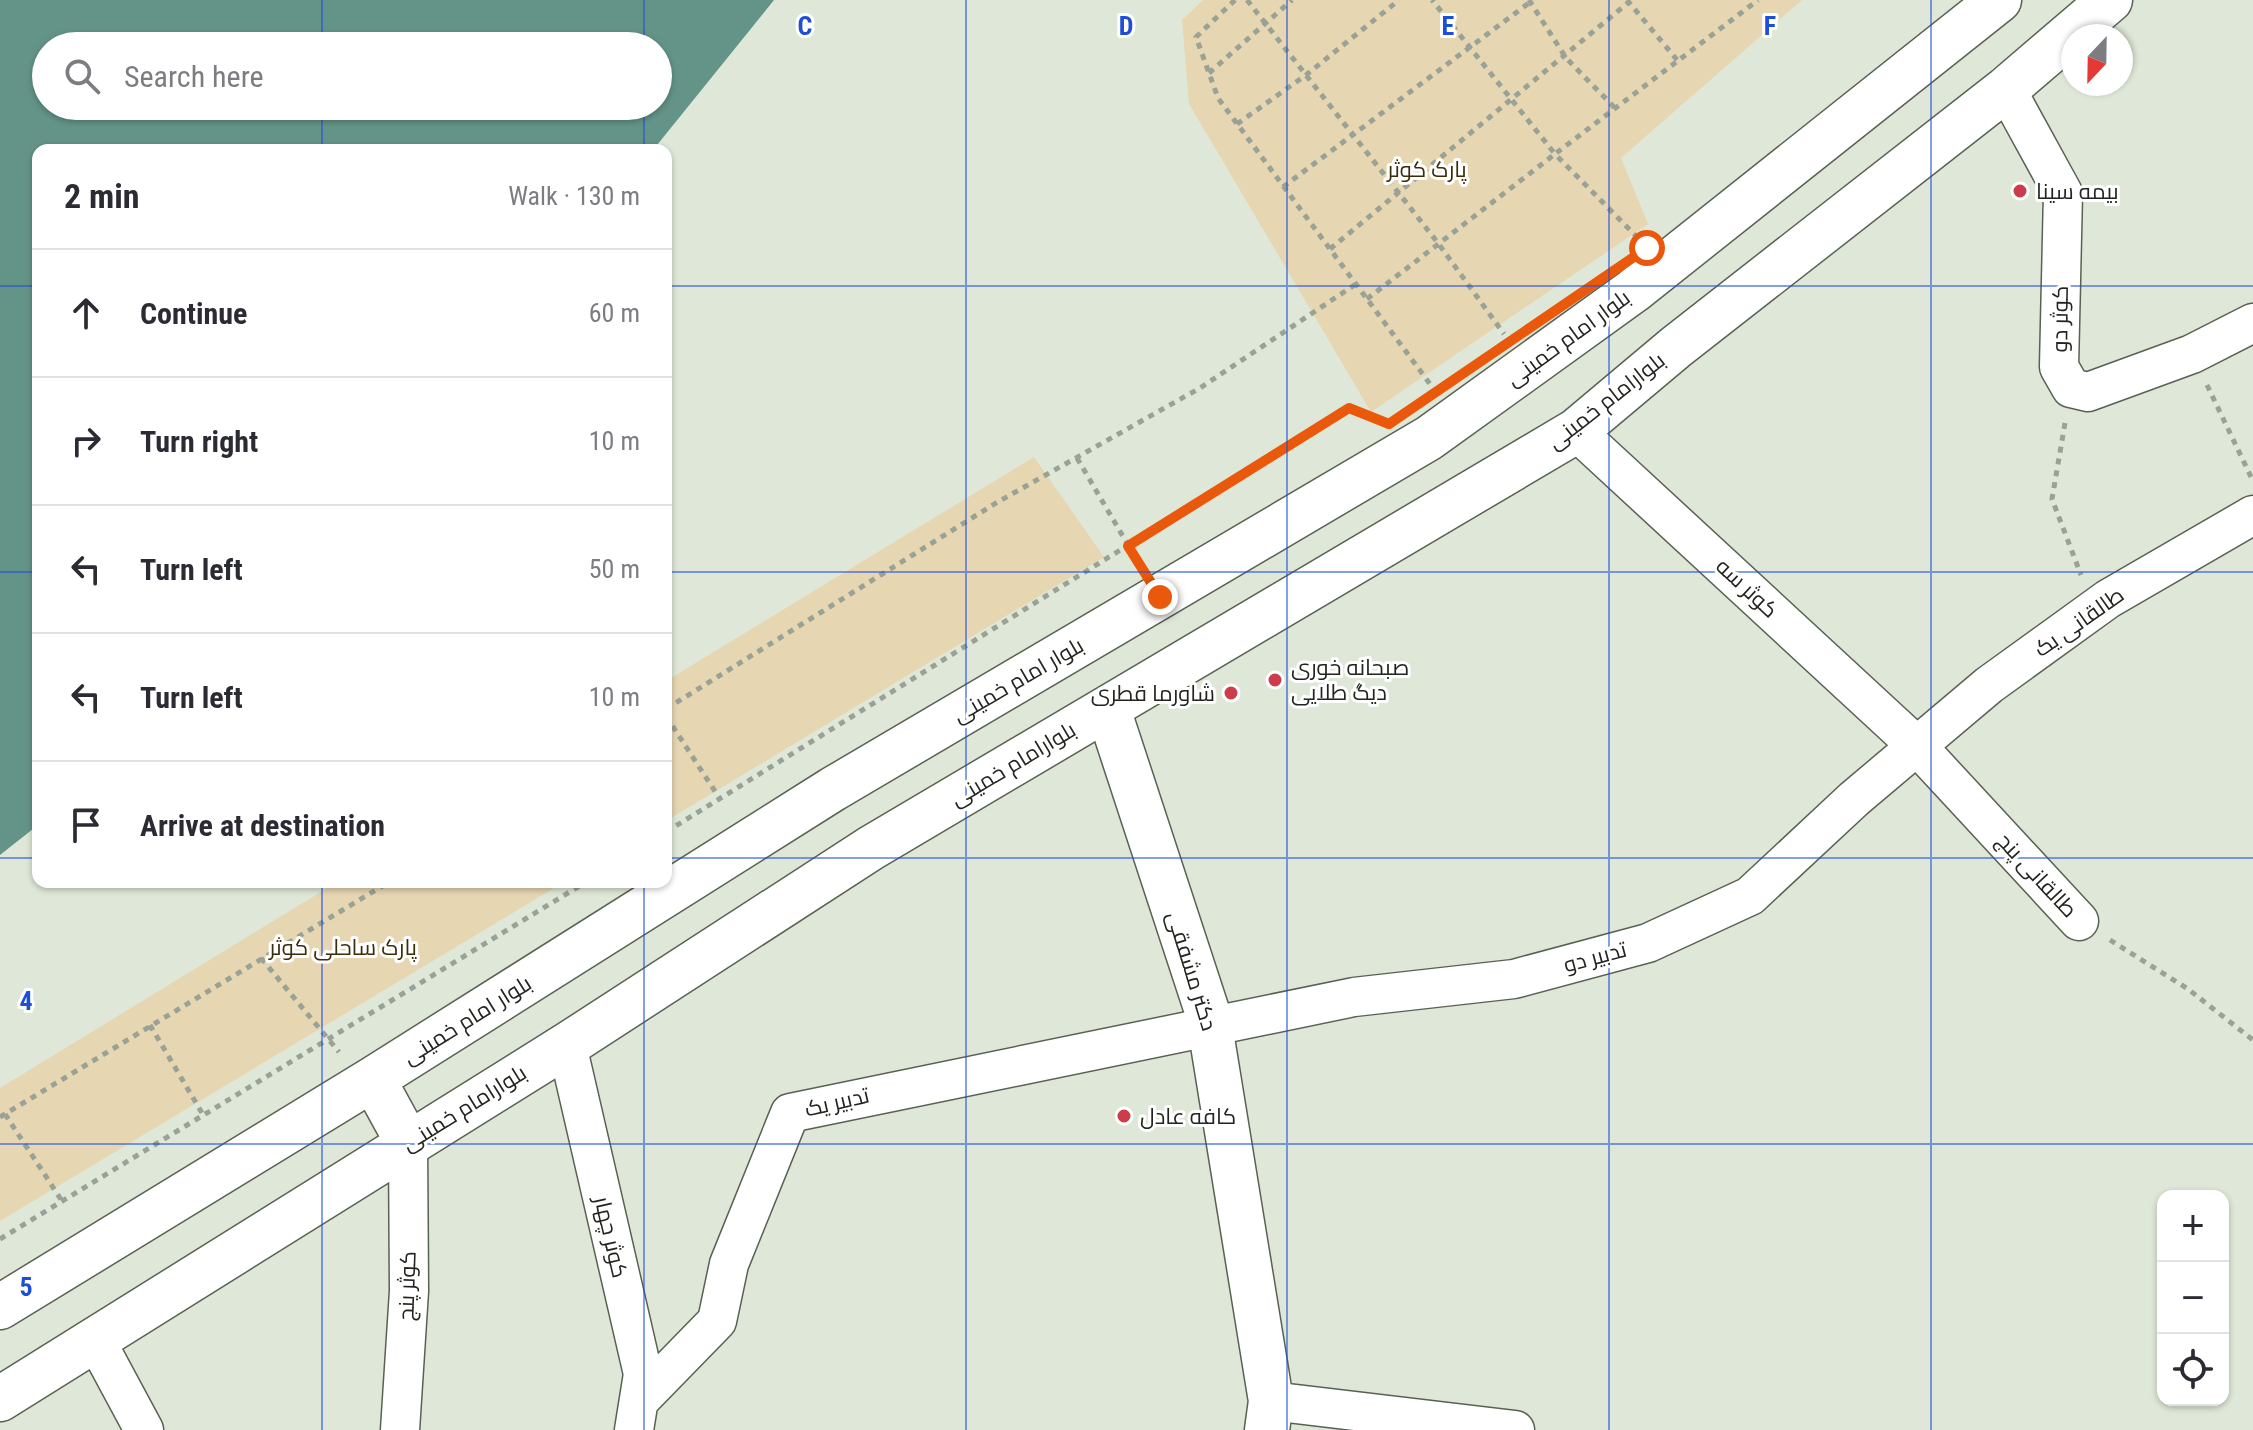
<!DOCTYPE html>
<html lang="en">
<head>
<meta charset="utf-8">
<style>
  body { margin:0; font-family:"Roboto Condensed",Cairo,sans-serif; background:#f7f7f7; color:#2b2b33 }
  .controls { position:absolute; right:24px; bottom:24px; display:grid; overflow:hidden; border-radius:16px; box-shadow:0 2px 6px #0004 }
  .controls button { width:72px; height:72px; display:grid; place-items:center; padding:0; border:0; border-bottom:2px solid #e1e1e2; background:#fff; color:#2b2b33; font:40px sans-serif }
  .compass { position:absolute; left:2061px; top:24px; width:72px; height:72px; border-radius:50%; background:#fff; box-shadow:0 2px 6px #0004; rotate:202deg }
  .stop { position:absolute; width:24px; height:24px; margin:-18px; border:6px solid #ea580c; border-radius:50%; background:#fff }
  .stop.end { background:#ea580c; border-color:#fff; box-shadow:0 2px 8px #0008 }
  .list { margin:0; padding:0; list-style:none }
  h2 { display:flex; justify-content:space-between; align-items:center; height:104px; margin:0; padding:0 32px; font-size:34px }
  h2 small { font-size:26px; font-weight:400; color:#7c7c81 }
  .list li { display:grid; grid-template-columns:52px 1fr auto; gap:24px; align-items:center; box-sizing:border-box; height:128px; padding:0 32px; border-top:2px solid #e1e1e2 }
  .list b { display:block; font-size:30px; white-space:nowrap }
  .list em { font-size:26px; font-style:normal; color:#7c7c81 }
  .icon { flex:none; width:44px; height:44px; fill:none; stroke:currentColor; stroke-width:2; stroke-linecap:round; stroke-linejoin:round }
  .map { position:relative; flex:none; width:2253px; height:1430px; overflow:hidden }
  .search { position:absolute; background:#fff; box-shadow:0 2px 6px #0004; left:32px; top:32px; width:640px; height:88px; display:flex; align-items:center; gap:20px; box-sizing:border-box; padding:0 28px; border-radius:44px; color:#7c7c81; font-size:30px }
  .panel { position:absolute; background:#fff; box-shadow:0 2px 6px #0004; left:32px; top:144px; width:640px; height:744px; border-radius:16px }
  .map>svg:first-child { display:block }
  .green { fill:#e6d6b2 }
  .water { fill:#649488; fill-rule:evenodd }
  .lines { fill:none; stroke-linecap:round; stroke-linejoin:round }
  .street-casing { stroke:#596153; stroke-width:41 }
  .secondary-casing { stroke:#596153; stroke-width:47 }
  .highway-casing { stroke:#596153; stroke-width:47 }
  .path { stroke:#9aa195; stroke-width:5; stroke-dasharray:6 6; stroke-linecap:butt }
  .street { stroke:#fff; stroke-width:38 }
  .secondary { stroke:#fff; stroke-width:44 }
  .highway { stroke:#fff; stroke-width:44 }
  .route { stroke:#ea580c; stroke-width:10 }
  .grid { fill:none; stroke:#1d4ed8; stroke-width:2; stroke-opacity:0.55 }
  .poi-dot { fill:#cc3c4a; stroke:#fff; stroke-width:3 }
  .labels { text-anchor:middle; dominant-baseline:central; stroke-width:6; stroke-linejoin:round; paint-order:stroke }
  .park-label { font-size:22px; fill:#3a2d0c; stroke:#fff }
  .poi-label { font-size:22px; fill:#22251f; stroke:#fff; text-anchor:start }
  .street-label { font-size:22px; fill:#22251f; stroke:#fff }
  .grid-label { font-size:26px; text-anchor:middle; font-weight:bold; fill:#1d4ed8; stroke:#fff; stroke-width:6; stroke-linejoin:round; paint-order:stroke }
</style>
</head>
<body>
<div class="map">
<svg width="2253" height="1430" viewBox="0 0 2253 1430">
  <rect width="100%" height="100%" fill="#dfe8d8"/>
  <path class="green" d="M1203,0h599l-181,158 27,66 -277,188 -182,-308 -7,-84z
    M1034,457l70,100 -438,264v-140z
    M337,882h227l-564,339v-133z"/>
  <path class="water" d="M0,0h774l-121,150h-615v675l-38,30zM46,46h612v60h-612z"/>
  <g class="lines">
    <defs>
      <path id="street" d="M2006,89l57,104 -4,174 12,21 17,4 104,-38 61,-31
        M1576,431l341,315 162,175
        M567,1045l76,329 -9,56
        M94,1337l50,93
        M639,1401l78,-80 12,-57 61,-151 564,-116 160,-18 134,-36 102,-47 104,-97 135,-114 119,-86 145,-84
        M1271,1401l244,29
        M400,1430l9,-139 -1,-148"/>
      <path id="secondary" d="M1108,709l100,305 63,387 -4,29"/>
      <path id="highway" d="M373,1079l35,64
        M0,1307l373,-228 460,-290 596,-351 204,-147 366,-291
        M0,1399l567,-354 304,-197 705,-417 100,-84 330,-258 104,-89"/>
    </defs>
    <use href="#street" class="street-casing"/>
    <use href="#secondary" class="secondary-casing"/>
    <use href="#highway" class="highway-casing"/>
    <path class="path" d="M1235,0l-39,37 22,61 215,290
      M1247,0l191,243 66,91
      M1529,0l37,58 49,50
      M1627,0l51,61
      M1209,73l83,-73
      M1237,124l69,-49 93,-75
      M1283,187l250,-187
      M1638,238l-83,-84 203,-154
      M1330,249l299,-247
      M1367,299l188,-145 -123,-154
      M2207,385l46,96
      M2065,423l-13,76 29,76
      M1077,458l61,104
      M666,709l330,-206 204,-115 156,-104
      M666,716l54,83
      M666,832l683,-424 32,13
      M2110,940l78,49 65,51
      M261,958l78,94
      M150,1025l52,88
      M5,1114l57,87
      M0,1117l389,-235
      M0,1239l586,-357"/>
    <use href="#street" class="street"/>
    <use href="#secondary" class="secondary"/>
    <use href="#highway" class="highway"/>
  </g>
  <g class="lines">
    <path class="route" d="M1160,597l-32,-51 221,-138 40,16 258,-176"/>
  </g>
  <path class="grid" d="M322,0v46M644,0v46M966,0v1430M1287,0v1430M1609,0v1430M1931,0v1430M322,106v44M644,106v44M0,286h38M666,286h1587M0,572h38M666,572h1587M0,858h38M666,858h1587M322,882v548M644,882v548M0,1144h2253"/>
  <g class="poi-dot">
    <circle cx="2020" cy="191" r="8"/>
    <circle cx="1275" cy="680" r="8"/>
    <circle cx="1231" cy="693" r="8"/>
    <circle cx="1124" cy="1116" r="8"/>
  </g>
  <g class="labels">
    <g class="park-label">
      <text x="1427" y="169">پارک کوثر</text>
      <text x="343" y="947">پارک ساحلی کوثر</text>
    </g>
    <g class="poi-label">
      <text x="2036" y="191">بیمه سینا</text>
      <text x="1291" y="667">صبحانه خوری<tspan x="1291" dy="25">دیگ طلایی</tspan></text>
      <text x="1215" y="693" text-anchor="end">شاورما قطری</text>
      <text x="1140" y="1116">کافه عادل</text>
    </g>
    <g class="street-label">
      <text transform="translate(2060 319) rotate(-89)">کوثر دو</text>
      <text transform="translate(1568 338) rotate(-36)">بلوار امام خمینی</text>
      <text transform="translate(1606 401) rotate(-38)">بلوارامام خمینی</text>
      <text transform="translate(1747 588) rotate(43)">کوثر سه</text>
      <text transform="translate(2079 622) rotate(-35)">طالقانی یک</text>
      <text transform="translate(1018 680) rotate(-30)">بلوار امام خمینی</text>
      <text transform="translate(1013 764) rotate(-31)">بلوارامام خمینی</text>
      <text transform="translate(2037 875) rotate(47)">طالقانی پنج</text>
      <text transform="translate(1595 957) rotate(-15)">تدبیر دو</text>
      <text transform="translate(1192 971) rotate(73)">دکتر مشفقی</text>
      <text transform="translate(467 1020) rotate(-32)">بلوار امام خمینی</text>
      <text transform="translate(837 1102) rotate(-13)">تدبیر یک</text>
      <text transform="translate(464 1108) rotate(-32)">بلوارامام خمینی</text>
      <text transform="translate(611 1237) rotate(77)">کوثر چهار</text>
      <text transform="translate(407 1286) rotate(-88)">کوثر پنج</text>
    </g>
  </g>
  <g class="grid-label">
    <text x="805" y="35">C</text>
    <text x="1126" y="35">D</text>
    <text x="1448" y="35">E</text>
    <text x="1770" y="35">F</text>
    <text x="26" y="1010">4</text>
    <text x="26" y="1296">5</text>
  </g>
</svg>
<div class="controls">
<button>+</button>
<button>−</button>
<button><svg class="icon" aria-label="locate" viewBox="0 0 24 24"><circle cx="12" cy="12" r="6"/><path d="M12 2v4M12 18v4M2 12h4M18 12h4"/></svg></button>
</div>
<svg class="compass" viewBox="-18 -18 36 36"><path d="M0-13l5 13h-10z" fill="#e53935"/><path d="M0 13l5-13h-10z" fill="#7c7c81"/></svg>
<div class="stop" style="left:1647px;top:248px"></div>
<div class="stop end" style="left:1160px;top:597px"></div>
<div class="search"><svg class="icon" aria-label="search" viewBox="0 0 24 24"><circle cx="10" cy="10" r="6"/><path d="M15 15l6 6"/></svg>Search here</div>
<section class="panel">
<h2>2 min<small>Walk · 130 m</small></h2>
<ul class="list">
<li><svg class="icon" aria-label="ahead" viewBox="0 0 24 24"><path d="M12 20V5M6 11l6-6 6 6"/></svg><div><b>Continue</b></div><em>60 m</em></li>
<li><svg class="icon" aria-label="right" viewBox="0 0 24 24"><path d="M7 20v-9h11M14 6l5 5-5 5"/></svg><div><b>Turn right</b></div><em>10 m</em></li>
<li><svg class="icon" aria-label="left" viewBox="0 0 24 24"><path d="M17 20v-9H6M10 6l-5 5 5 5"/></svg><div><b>Turn left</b></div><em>50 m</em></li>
<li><svg class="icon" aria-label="left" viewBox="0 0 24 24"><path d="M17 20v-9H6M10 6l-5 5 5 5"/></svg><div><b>Turn left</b></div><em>10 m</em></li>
<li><svg class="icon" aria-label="arrive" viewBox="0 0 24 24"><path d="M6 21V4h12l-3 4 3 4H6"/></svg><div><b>Arrive at destination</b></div></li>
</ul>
</section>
</div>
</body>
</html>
